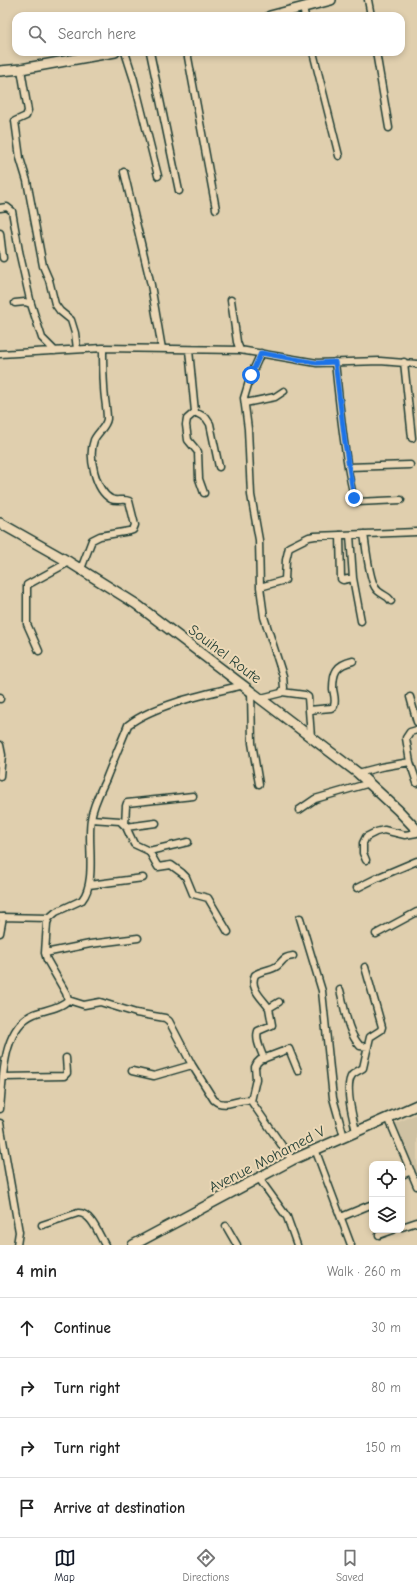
<!DOCTYPE html>
<html lang="en">
<head>
<meta charset="utf-8">
<style>
  body { margin:0; font-family:"Comic Neue",sans-serif; background:#f6f6f6; color:#222 }
  .controls { position:absolute; right:12px; bottom:12px; display:grid; overflow:hidden; border-radius:8px; box-shadow:0 2px 6px #0003 }
  .controls button { width:36px; height:36px; display:grid; place-items:center; padding:0; border:0; border-bottom:1px solid #e0e0e0; background:#fff; color:#222; font:20px sans-serif }
  .stop { position:absolute; width:12px; height:12px; margin:-9px; border:3px solid #1a73e8; border-radius:50%; background:#fff }
  .stop.end { background:#1a73e8; border-color:#fff; box-shadow:0 1px 4px #0008 }
  .list { margin:0; padding:0; list-style:none }
  h2 { display:flex; justify-content:space-between; align-items:center; height:52px; margin:0; padding:0 16px; font-size:17px }
  h2 small { font-size:13px; font-weight:400; color:#767676 }
  .list li { display:grid; grid-template-columns:26px 1fr auto; gap:12px; align-items:center; box-sizing:border-box; height:60px; padding:0 16px; border-top:1px solid #e0e0e0 }
  .list b { display:block; font-size:15px; white-space:nowrap }
  .list em { font-size:13px; font-style:normal; color:#767676 }
  .icon { flex:none; width:22px; height:22px; fill:none; stroke:currentColor; stroke-width:2; stroke-linecap:round; stroke-linejoin:round }
  .map { position:relative; flex:none; width:417px; height:1245px; overflow:hidden }
  .search { position:absolute; background:#fff; box-shadow:0 2px 6px #0003; left:12px; right:12px; top:12px; height:44px; display:flex; align-items:center; gap:10px; box-sizing:border-box; padding:0 14px; border-radius:12px; color:#767676; font-size:15px }
  .sheet { height:292px; background:#fff }
  nav { display:flex; justify-content:space-around; align-items:center; box-sizing:border-box; height:56px; border-top:1px solid #e0e0e0; background:#fff; font-size:11px; color:#767676 }
  nav a { display:grid; justify-items:center; gap:2px }
  nav .on { color:#111827 }
  .map>svg:first-child { display:block }
  .built { fill:#cfc2a3 }
  .lines { fill:none; stroke-linecap:round; stroke-linejoin:round }
  .street-casing { stroke:#1f3d34; stroke-width:9 }
  .secondary-casing { stroke:#1f3d34; stroke-width:12 }
  .street { stroke:#ecd8b6; stroke-width:6 }
  .secondary { stroke:#ecd8b6; stroke-width:9 }
  .route { stroke:#1a73e8; stroke-width:5 }
  .labels { text-anchor:middle; dominant-baseline:central; stroke-width:4; stroke-linejoin:round; paint-order:stroke }
  .street-label { font-size:15px; fill:#1f3d34; stroke:#ecd8b6 }
</style>
</head>
<body>
<div class="map">
<svg width="417" height="1245" viewBox="0 0 417 1245">
  <rect width="100%" height="100%" fill="#e0cfae"/>
  <filter id="ink" filterUnits="userSpaceOnUse"><feTurbulence type="fractalNoise" baseFrequency=".025" numOctaves="2"/><feDisplacementMap in="SourceGraphic" scale="8" xChannelSelector="R" yChannelSelector="G"/><feConvolveMatrix kernelMatrix="1 2 1 2 8 2 1 2 1" color-interpolation-filters="sRGB"/></filter>
  <g filter="url(#ink)">
    <path class="built" d="M417,1114v67l-25,-56z"/>
    <g class="lines">
      <defs>
        <path id="street" d="M368,0l3,16
          M303,8l2,8
          M125,52l9,28 24,96
          M150,52l29,139
          M187,52l29,157
          M313,52l26,104
          M376,52l13,76
          M21,69l7,42 -2,5 -11,5 5,37 7,23 16,85 6,14 6,24 5,7 11,9 4,13 2,16
          M124,172l27,113 11,64
          M0,208l7,-1 5,4 7,40 12,53
          M0,233l3,25
          M231,300l6,42 3,8
          M15,303l10,-1 6,2 11,34 13,13
          M189,350l6,62 11,6 4,6 9,43
          M261,353l-10,22 -7,23 4,31 3,66 8,45 1,47 4,30 19,59 1,12 -3,5 -20,5
          M0,354l103,-6 137,2 77,13 63,-2 37,3
          M335,362c2,19 13,133 22,140l44,-2
          M404,362l8,76
          M245,403l30,-6 9,-6
          M195,412l-8,7 -1,6 2,15 10,12 1,27 5,14
          M348,467l62,-2
          M364,534c2,13 5,44 11,53 4,8 12,7 16,14
          M340,535l1,44 2,1 10,-2 -3,-43
          M81,569l11,-29 8,-4 30,-5 3,-1 2,-5 -6,-24c-6,-3 -12,1 -18,-2 -16,-9 -23,-43 -17,-59 3,-7 12,-13 13,-21 0,-11 -3,-22 -3,-33 -1,-13 -1,-25 -1,-38
          M353,578l8,43
          M260,587l25,-7 1,-20 3,-13 20,-10 6,-1 102,-4
          M39,651l-12,-27v-39l42,-23
          M251,691l1,52 7,41
          M282,692l23,3 3,2 3,40
          M0,697v2
          M410,697l7,25
          M309,710l22,-2 3,-2c2,-6 0,-11 -1,-17 0,-17 3,-24 20,-28
          M417,730l-7,2 -4,6 4,24 7,21
          M0,745l2,10 -2,21
          M358,773l23,-6 29,-5
          M299,810l16,-11 55,-16
          M91,819l29,2 6,6 8,17 15,7 9,16 13,-2 11,8 4,4 7,17 15,4 20,34
          M125,825l1,-19 1,-3 66,-7
          M126,827l30,-4
          M149,851l39,-9
          M366,860l-3,-7v-10l3,-6 10,-5 8,-2 21,5 12,-2
          M89,885l54,-7
          M357,888l22,-11 38,-16
          M0,917l49,1
          M300,918l22,73 11,107 11,39
          M0,933l3,-16
          M376,934l41,-22
          M45,953l45,-9 48,-6
          M340,990c5,18 7,42 20,56l8,1
          M68,1000l16,5 16,-3 36,11 29,5 4,3 23,44 22,35c12,10 24,-3 37,1l41,59
          M269,1008c-7,-10 -20,-20 -14,-33 6,-5 15,-4 22,-9 8,-6 4,-8 16,-10
          M264,1059c-3,-9 -9,-19 -6,-28l14,-6 -3,-17 10,-6
          M132,1071l22,5 38,-11
          M4,1077l60,-1 3,-3 -1,-15
          M251,1101l5,-22 -1,-12 2,-4 3,-3 29,-11 9,22
          M0,1109c3,-29 2,-82 34,-95 10,-4 27,-6 34,-14l-2,-7 -19,-33 -2,-7 2,-30 2,-5 7,-6 26,-12c15,-18 5,-59 9,-81 2,-14 9,-27 15,-40 7,-18 15,-36 22,-54 27,-21 82,-32 116,-40
          M388,1117l29,69
          M0,1123l19,109 -2,13
          M356,1131c-3,-12 -12,-45 -4,-56 3,-3 8,-5 11,-7l7,-31 11,-7 1,-3 -17,-60
          M315,1149l36,96
          M402,1175l9,-4
          M258,1177l29,40 10,28
          M341,1217l29,-12
          M42,1225l36,-12c13,-1 21,22 27,32
          M226,1226l11,19
          M402,1227l15,-5
          M379,1235l14,-5"/>
        <path id="secondary" d="M270,16l61,-16
          M0,71l21,-2 94,-17
          M0,523l69,39 67,42 222,169 40,37 19,20
          M133,1245l159,-85 125,-55"/>
      </defs>
      <use href="#street" class="street-casing"/>
      <use href="#secondary" class="secondary-casing"/>
      <use href="#street" class="street"/>
      <use href="#secondary" class="secondary"/>
    </g>
  </g>
  <g class="lines" filter="url(#ink)">
    <path class="route" d="M251,375l10,-22 56,10 18,-1 10,81 9,55"/>
  </g>
  <g class="labels">
    <g class="street-label">
      <text transform="translate(225 654) rotate(37)">Souihel Route</text>
      <text transform="translate(267 1159) rotate(-27)">Avenue Mohamed V</text>
    </g>
  </g>
</svg>
<div class="controls">
<button><svg class="icon" aria-label="locate" viewBox="0 0 24 24"><circle cx="12" cy="12" r="6"/><path d="M12 2v4M12 18v4M2 12h4M18 12h4"/></svg></button>
<button><svg class="icon" aria-label="layers" viewBox="0 0 24 24"><path d="M12 4l9 5-9 5-9-5zM3 14l9 5 9-5"/></svg></button>
</div>
<div class="stop" style="left:251px;top:375px"></div>
<div class="stop end" style="left:354px;top:498px"></div>
<div class="search"><svg class="icon" aria-label="search" viewBox="0 0 24 24"><circle cx="10" cy="10" r="6"/><path d="M15 15l6 6"/></svg>Search here</div>
</div>
<section class="sheet">
<h2>4 min<small>Walk · 260 m</small></h2>
<ul class="list">
<li><svg class="icon" aria-label="ahead" viewBox="0 0 24 24"><path d="M12 20V5M6 11l6-6 6 6"/></svg><div><b>Continue</b></div><em>30 m</em></li>
<li><svg class="icon" aria-label="right" viewBox="0 0 24 24"><path d="M7 20v-9h11M14 6l5 5-5 5"/></svg><div><b>Turn right</b></div><em>80 m</em></li>
<li><svg class="icon" aria-label="right" viewBox="0 0 24 24"><path d="M7 20v-9h11M14 6l5 5-5 5"/></svg><div><b>Turn right</b></div><em>150 m</em></li>
<li><svg class="icon" aria-label="arrive" viewBox="0 0 24 24"><path d="M6 21V4h12l-3 4 3 4H6"/></svg><div><b>Arrive at destination</b></div></li>
</ul>
</section>
<nav>
<a class="on"><svg class="icon" aria-label="map" viewBox="0 0 24 24"><path d="M3 6l6-2 6 2 6-2v14l-6 2-6-2-6 2zM9 4v14M15 6v14"/></svg>Map</a>
<a><svg class="icon" aria-label="directions" viewBox="0 0 24 24"><path d="M12 3l9 9-9 9-9-9zM9 14v-3h6M13 9l2 2-2 2"/></svg>Directions</a>
<a><svg class="icon" aria-label="saved" viewBox="0 0 24 24"><path d="M7 4h10v16l-5-4-5 4z"/></svg>Saved</a>
</nav>
</body>
</html>
